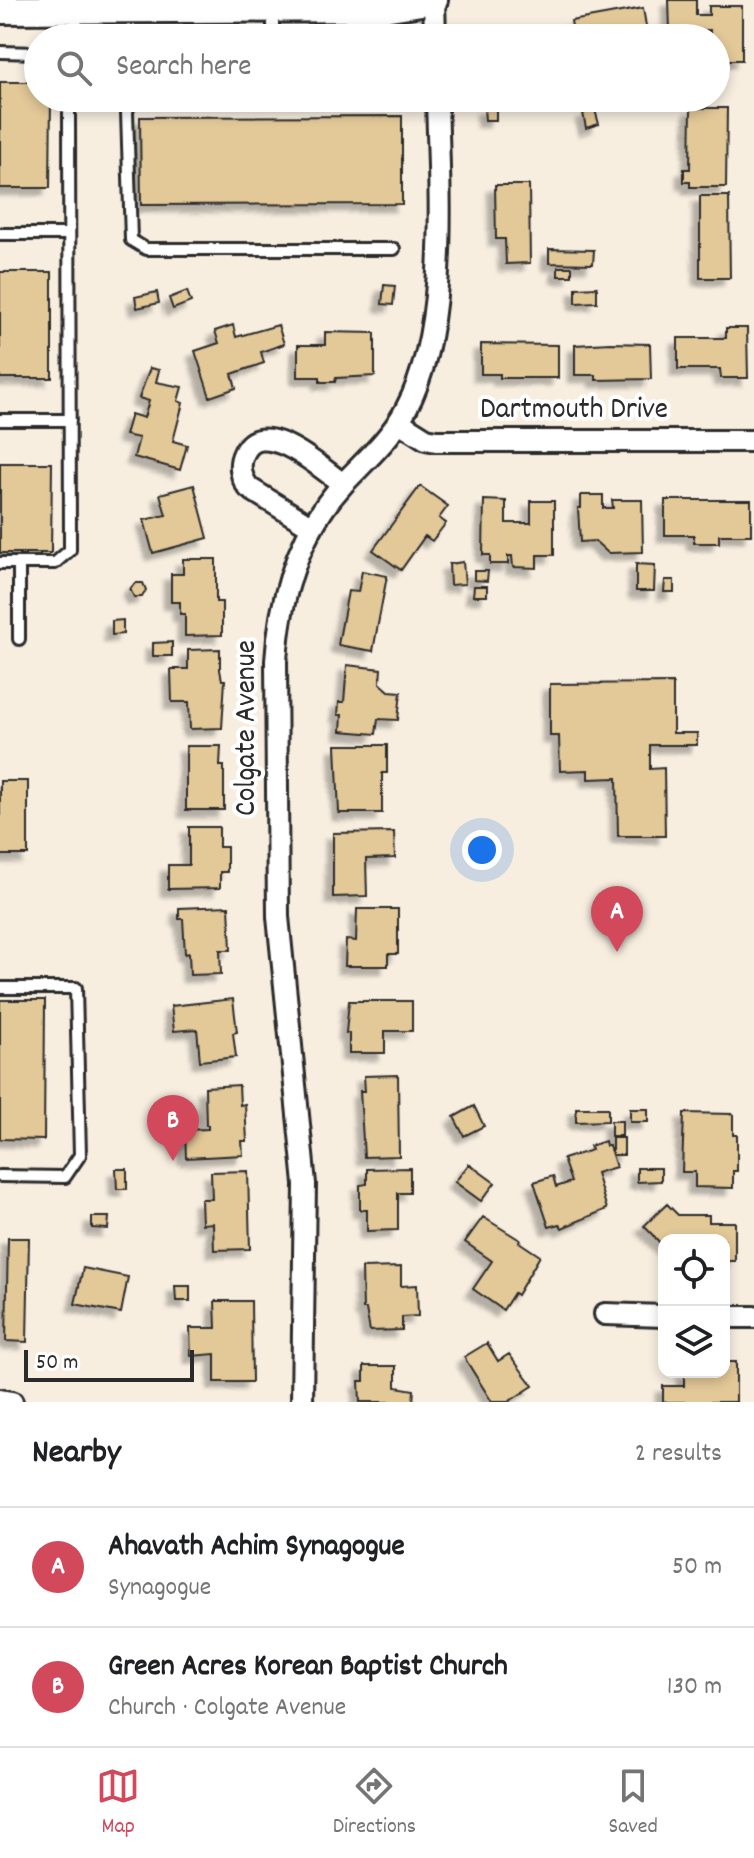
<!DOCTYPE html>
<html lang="en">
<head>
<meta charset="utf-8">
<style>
  body { margin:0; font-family:Dekko,sans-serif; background:#f2f2f2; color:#202124 }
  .controls { position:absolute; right:24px; bottom:24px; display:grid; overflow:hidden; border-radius:16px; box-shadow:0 4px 12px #0003 }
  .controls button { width:72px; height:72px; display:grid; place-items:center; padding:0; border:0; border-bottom:2px solid #e0e0e0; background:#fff; color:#202124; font:40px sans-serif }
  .scale { position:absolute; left:24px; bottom:20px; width:170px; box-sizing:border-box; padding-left:8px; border:4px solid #2b2b2b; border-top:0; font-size:22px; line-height:28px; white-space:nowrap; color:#2b2b2b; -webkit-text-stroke:6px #fff; paint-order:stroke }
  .you { position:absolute; left:482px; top:850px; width:28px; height:28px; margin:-20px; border:6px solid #fff; border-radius:50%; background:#1a73e8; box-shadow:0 0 0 12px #1a73e833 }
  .badge { display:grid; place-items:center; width:52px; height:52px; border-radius:50%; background:#d1495b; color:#fff; font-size:26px; font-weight:700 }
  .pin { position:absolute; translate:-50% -66px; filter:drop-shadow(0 2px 4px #0008) }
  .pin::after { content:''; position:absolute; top:42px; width:28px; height:24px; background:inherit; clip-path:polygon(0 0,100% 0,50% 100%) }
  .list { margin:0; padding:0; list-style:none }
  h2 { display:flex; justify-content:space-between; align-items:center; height:104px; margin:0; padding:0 32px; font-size:34px }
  h2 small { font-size:26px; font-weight:400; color:#757577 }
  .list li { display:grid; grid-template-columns:52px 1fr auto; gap:24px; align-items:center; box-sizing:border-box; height:120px; padding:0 32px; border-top:2px solid #e0e0e0 }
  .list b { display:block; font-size:30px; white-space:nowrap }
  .list p { margin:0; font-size:26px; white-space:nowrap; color:#757577 }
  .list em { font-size:26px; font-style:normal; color:#757577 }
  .icon { flex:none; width:44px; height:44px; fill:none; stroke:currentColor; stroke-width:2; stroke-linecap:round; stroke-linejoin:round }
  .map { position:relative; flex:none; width:754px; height:1402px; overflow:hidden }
  .search { position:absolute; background:#fff; box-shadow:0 4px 12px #0003; left:24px; right:24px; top:24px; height:88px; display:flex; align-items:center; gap:20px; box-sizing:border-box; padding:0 28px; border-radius:44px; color:#757577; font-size:30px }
  .sheet { height:344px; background:#fff }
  nav { display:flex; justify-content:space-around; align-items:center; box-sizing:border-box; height:112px; border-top:2px solid #e0e0e0; background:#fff; font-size:22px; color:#757577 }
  nav a { display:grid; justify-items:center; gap:4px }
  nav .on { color:#d1495b }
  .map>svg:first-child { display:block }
  .building { fill:#e3c898; stroke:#2b2b2b; stroke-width:2; filter:url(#shadow) }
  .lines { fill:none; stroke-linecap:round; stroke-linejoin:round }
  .service-casing { stroke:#2b2b2b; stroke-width:16 }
  .minor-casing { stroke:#2b2b2b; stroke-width:26 }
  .tertiary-casing { stroke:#2b2b2b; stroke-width:32 }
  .service { stroke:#fff; stroke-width:10 }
  .minor { stroke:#fff; stroke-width:20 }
  .tertiary { stroke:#fff; stroke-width:26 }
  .labels { text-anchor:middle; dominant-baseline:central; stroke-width:8; stroke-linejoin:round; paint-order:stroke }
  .street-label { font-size:30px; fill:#2b2b2b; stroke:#fff }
</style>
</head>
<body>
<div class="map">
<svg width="754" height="1402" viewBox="0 0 754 1402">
  <defs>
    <filter id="shadow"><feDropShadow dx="-7" dy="7" stdDeviation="2" flood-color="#0004"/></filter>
  </defs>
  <rect width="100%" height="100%" fill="#f7eee0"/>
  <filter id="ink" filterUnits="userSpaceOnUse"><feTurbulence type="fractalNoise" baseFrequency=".0125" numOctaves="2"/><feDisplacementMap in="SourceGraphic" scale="16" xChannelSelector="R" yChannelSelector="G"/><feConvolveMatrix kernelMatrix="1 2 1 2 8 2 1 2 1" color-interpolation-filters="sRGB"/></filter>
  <g filter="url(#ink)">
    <path class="building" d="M669,0h27v15h13v-9h33v54h-26v-22h-6v-8l-40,1z
      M643,8l5,30h-74l-3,-17z
      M542,30l2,4 10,-2 2,6h-51z
      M0,82h38v16h13l-1,90h-50z
      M496,107v13h-11l-1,-12z
      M691,108h36l-1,79h-36v-5h-6v-13h6z
      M595,110l4,14 -13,4 -3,-15z
      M402,116v88l-261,1 -1,-88z
      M495,185h34l1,78 -24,1 -1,-25h-9z
      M700,196h29l1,82h-30z
      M549,249l45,1 -1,14 -44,-1z
      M558,267h14v9h-14z
      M0,272h52v106h-52z
      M384,285l11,1 -2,19 -11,-1z
      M597,287v15l-21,1v-15z
      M187,291l4,11 -18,7 -4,-11z
      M157,292l2,11 -22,5 -2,-11z
      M233,325l3,12 42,-12 6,19 -23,8 3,11 -32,11 4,14 -26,9 -15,-46 24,-8 -4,-12z
      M726,328h21l1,50h-27l-1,-9h-42v-31h48z
      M325,332l50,1v43l-39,2 -1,4h-15v-5h-22v-32h27z
      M610,343l40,1 1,35 -55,1v-5h-21v-30z
      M481,344l77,1v33h-58v-4h-19z
      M150,368l9,2 -3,12 26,5 -4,14 5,2 -10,38 14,4 -7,25 -46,-13 5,-19 -14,-3 6,-21 13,4 5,-17 -10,-3z
      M0,463h52l-1,90h-51z
      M194,485l14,53 -55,15 -9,-33 22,-5 -6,-21z
      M420,486l28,20 -9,12 7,5 -14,18 -7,-5 -24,34 -28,-20z
      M581,495h22v13h10l-1,-8h30l1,52 -35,1 -13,-12 -15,1 -2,-34h3z
      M484,500l22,1v22h25v-22h23v54h-17v13l-24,-1 -1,-11h-4v8h-18v-9h-7z
      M665,500h86v35h-32v8h-25v-8h-29z
      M183,559h33v43h6v33l-37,1v-22h-5v-12h-9v-28h12z
      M463,562l2,22 -15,1 -1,-21z
      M636,564l19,1 -1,26h-18z
      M362,571l25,5 -14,75 -35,-6 10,-54 10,1z
      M474,571h14l-1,10 -13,-1z
      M665,580h9v12h-10z
      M135,583h8l3,7 -4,7h-8l-4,-8z
      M474,586h13v10h-14z
      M123,620v14l-11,1v-14z
      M172,642v14h-19v-13z
      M220,649v21l2,10h3l-3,48 -32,1 -1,-27h-17l-1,-33h17v-19z
      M347,665l34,4 -1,14 9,8 12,1 -3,28 -20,-1 -2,15 -35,-3 1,-16h-4l1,-13h5z
      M673,683v50h24v12h-47v24l14,-1 1,68h-47l-1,-58 -29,1v-9l-28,1 -1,-35h-9v-52z
      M336,745h51v28h-5v40h-43z
      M186,746h35l-1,20h4v44h-38z
      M0,781h28v74h-28z
      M189,827h30v20h8v25h-7v16l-52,1v-24h21z
      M394,832l1,26 -29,1 1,37 -34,1v-64z
      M229,906l2,44h-11l1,24 -31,1 -1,-22 -4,1 -2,-35h-4v-11z
      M357,909h41v45h-10v12h-43l1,-26 10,1z
      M233,999l4,33 -4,1 3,24 -36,4 -3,-32 -23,2 -3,-25z
      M0,1000h45l-1,140 -44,-1z
      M349,1001h63v30h-27v22h-36v-20h-3z
      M398,1075l1,81 -35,1 -4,-66h5l-1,-15z
      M239,1085l1,20 5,-1 2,37h-5l1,14 -57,3 -1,-28 23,-1v-4h-2l-1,-38z
      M474,1106l10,20 -20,10 -10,-19z
      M576,1108h32v13l-32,1z
      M630,1109h18v13h-18z
      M684,1113l49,1v21h4v36h-4v17l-38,-1v-15h-13z
      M611,1121h11v15h-11z
      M612,1138h12v17h-12z
      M605,1141l1,5h3l7,21 -20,6 11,36 -45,19 -2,-4 -11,3 -15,-45 19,-6 3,11 15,-5 -8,-23 29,-9 -2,-4z
      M469,1164l26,19 -14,18 -26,-19z
      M410,1168v25h-12v37l-31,1v-21h-7v-25l7,-1v-15z
      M637,1168h24v13l-24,1z
      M116,1169h11v20h-10z
      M248,1171l2,78 -36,1 -1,-27 -11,1 -1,-25h11l-1,-27z
      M667,1204l11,11h31v7h26v39h-11v-21h-60v7l-20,-21z
      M92,1217h17l-1,12 -16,-1z
      M483,1217l37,23 -1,2 21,14 -23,39 -3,-2 -11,17 -30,-21 19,-28 -27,-19z
      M8,1238h21l-2,104 -21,-1z
      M401,1267v19l16,-1 1,31 -16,1v13l-32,1 -4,-22h-3l-1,-41z
      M83,1268l45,9 -7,36 -46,-9z
      M175,1286h15v15h-14z
      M215,1301h36l1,81h-37v-28l-24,2 -1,-28h26z
      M487,1343l11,18 11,-7 24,32 -25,16h-16l-28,-45z
      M724,1362h12v40h-73v-16h21v-14h40z
      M364,1366h32v21l18,3 -1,12h-53l-1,-21h5z"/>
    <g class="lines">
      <defs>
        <path id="service" d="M273,9v29
          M76,11l1,27
          M0,52l38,1
          M131,98l-4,14 4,128 15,9h248
          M0,234h69
          M0,420h70
          M0,563h55l15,-13 -1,-437 3,-15
          M19,639v-76
          M0,988h76l4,167 -15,22 -65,-1"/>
        <path id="minor" d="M434,0l1,38
          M399,422l27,17 10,2h318
          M312,527l-63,-39c-8,-10 -11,-23 -5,-35 18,-39 79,17 99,31
          M605,1314l59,2
          M724,1317h30
          M0,1400l12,2
          M302,1402l3,-218 -27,-267 -2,-256c4,-65 23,-129 68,-178 22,-23 47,-45 62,-74 44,-81 33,-220 31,-311"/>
        <path id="tertiary" d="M0,10l384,-2 50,-8"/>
      </defs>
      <use href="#service" class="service-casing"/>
      <use href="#minor" class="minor-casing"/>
      <use href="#tertiary" class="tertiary-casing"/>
      <use href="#service" class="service"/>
      <use href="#minor" class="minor"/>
      <use href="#tertiary" class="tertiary"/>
    </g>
  </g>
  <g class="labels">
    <g class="street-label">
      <text x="574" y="411">Dartmouth Drive</text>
      <text transform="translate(248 728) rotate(-90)">Colgate Avenue</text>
    </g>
  </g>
</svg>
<div class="controls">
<button><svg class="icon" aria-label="locate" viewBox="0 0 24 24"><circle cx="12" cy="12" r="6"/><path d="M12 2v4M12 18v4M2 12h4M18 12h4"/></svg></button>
<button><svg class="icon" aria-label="layers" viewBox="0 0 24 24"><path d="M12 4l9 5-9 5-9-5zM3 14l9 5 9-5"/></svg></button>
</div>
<div class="scale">50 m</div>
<div class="you"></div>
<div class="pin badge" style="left:617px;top:952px">A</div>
<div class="pin badge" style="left:173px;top:1161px">B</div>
<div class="search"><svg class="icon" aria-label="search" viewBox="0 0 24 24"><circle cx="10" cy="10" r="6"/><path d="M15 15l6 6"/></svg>Search here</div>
</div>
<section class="sheet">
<h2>Nearby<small>2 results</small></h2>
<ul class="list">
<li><span class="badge">A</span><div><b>Ahavath Achim Synagogue</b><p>Synagogue</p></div><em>50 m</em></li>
<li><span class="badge">B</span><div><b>Green Acres Korean Baptist Church</b><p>Church · Colgate Avenue</p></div><em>130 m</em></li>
</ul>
</section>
<nav>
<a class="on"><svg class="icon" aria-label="map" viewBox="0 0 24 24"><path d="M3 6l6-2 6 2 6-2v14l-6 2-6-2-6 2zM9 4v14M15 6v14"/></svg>Map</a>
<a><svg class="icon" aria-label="directions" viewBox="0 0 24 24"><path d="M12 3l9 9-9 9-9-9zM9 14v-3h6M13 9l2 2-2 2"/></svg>Directions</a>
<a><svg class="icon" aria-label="saved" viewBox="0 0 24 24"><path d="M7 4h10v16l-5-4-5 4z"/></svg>Saved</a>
</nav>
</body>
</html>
